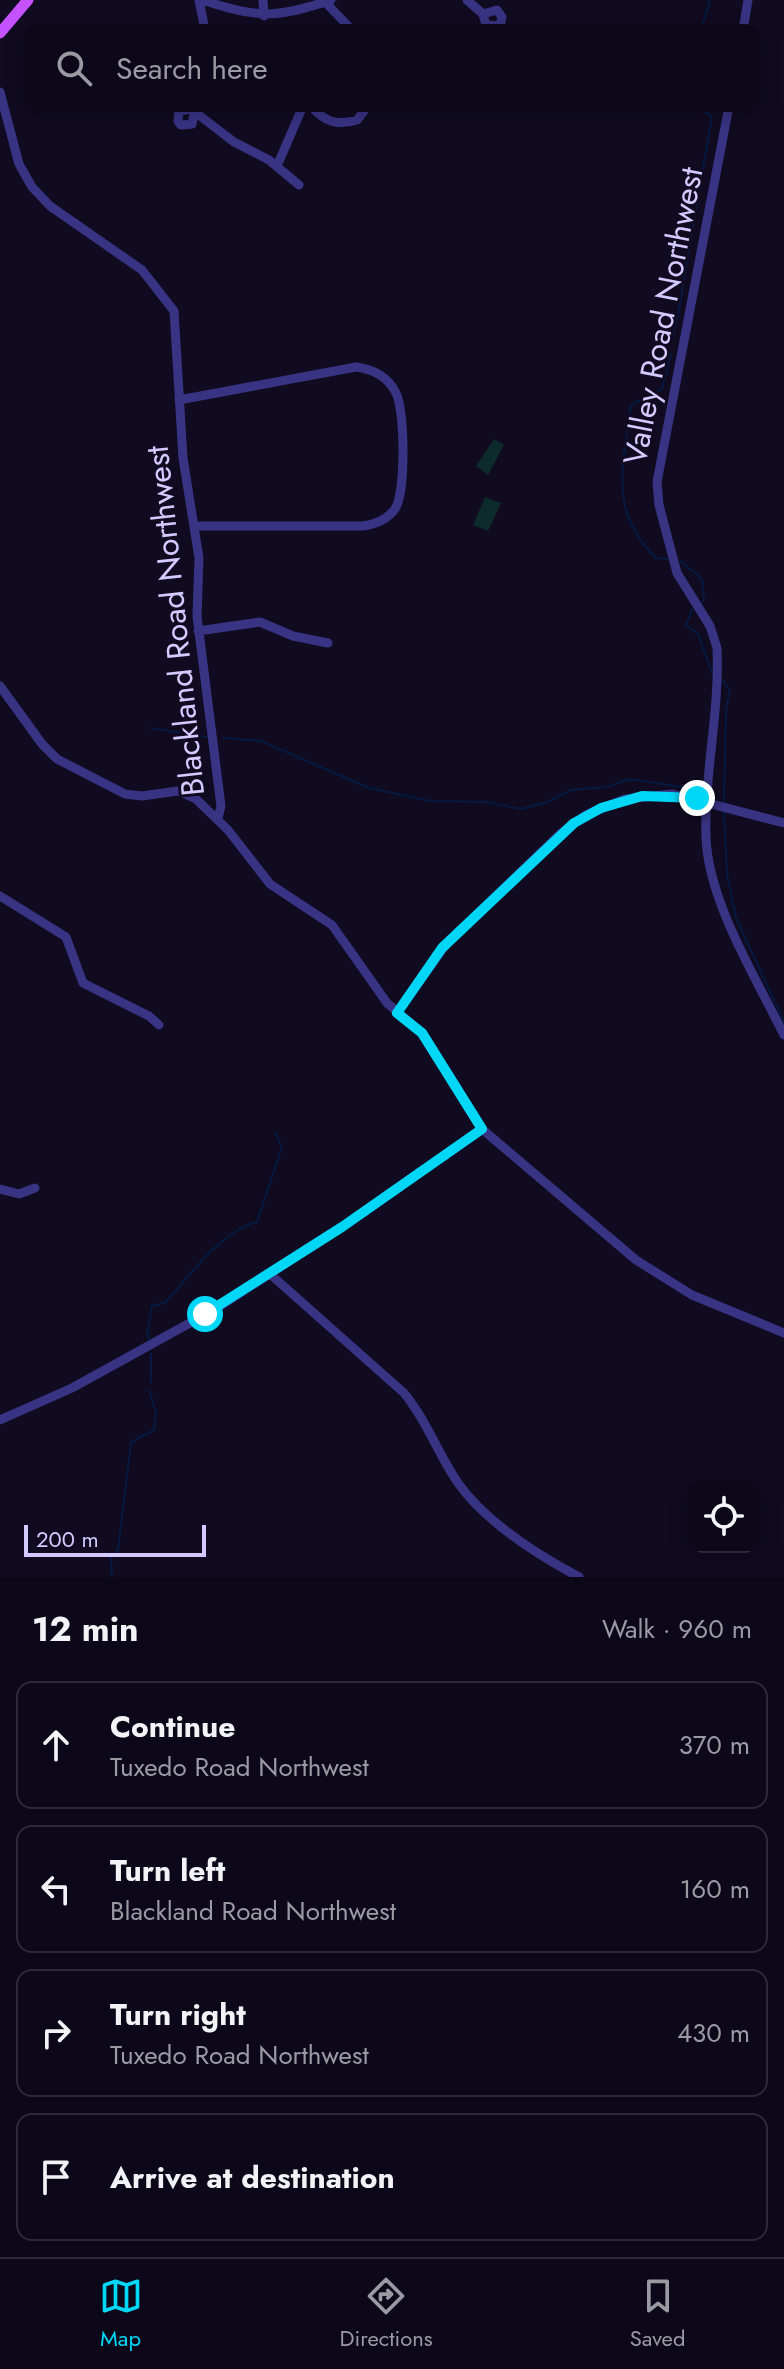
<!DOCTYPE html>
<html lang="en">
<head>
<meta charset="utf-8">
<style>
  body { margin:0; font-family:Jost,sans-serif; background:#1a1626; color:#f1f3f6 }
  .controls { position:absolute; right:24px; bottom:24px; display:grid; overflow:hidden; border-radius:16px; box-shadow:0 4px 20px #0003 }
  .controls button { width:72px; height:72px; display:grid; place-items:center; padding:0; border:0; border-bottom:2px solid #2c2938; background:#0c0819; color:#f1f3f6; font:40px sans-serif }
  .scale { position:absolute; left:24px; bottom:20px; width:182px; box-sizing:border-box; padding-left:8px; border:4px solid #d3cbff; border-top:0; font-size:22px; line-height:28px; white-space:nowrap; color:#d3cbff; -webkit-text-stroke:6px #100b21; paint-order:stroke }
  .stop { position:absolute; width:24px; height:24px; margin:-18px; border:6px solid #00d7f6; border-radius:50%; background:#fff }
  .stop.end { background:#00d7f6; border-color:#fff; box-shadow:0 2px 8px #0008 }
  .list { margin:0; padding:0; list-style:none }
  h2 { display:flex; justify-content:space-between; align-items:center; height:104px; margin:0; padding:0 32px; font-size:34px }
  h2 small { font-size:26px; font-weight:400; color:#9a9aa2 }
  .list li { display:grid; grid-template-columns:52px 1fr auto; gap:24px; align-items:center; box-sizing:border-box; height:128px; margin:0 16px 16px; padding:0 16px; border:2px solid #2c2938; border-radius:16px }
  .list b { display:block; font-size:30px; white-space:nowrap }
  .list p { margin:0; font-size:26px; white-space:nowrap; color:#9a9aa2 }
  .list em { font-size:26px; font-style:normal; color:#9a9aa2 }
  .icon { flex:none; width:44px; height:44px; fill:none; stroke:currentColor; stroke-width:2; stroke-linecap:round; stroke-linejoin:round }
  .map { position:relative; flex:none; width:784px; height:1577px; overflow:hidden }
  .search { position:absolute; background:#0c0819; box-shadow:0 4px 20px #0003; left:24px; right:24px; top:24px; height:88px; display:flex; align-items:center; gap:20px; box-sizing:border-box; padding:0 28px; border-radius:16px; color:#9a9aa2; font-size:30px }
  .sheet { height:680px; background:#0c0819 }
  nav { display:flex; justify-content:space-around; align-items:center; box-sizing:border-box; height:112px; border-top:2px solid #2c2938; background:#0c0819; font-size:22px; color:#9a9aa2 }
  nav a { display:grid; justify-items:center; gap:4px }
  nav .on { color:#00d7f6 }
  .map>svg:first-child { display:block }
  .green { fill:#0e2b2b }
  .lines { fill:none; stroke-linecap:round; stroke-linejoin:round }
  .stream { stroke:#061940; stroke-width:2 }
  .minor { stroke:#393383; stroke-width:9 }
  .major { stroke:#c452ff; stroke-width:11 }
  .route { stroke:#00d7f6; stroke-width:10 }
  .labels { text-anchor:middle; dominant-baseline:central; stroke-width:6; stroke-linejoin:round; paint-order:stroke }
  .street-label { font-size:32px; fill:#d3cbff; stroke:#100b21 }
</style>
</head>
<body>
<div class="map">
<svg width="784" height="1577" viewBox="0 0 784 1577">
  <rect width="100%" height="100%" fill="#100b21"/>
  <path class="green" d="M494,439l10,6 -16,30 -12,-9z
    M485,497l16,6 -13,28 -15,-6z"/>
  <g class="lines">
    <path class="stream" d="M701,30l9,-30
      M668,559l-12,-1c-48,-46 -33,-93 -25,-153l31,-16 9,-35 -9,-5 3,-8 7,-2 6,-24 34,-199 -19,-10
      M681,562l21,17 2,21 -4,3
      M692,609l-6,16 12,9 14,39
      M722,680l8,10 -4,19 -2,96
      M150,728l58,9
      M223,738l38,3 108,47 62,13 55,1 35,7 26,-7 24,-12 36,-3 22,-8 66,10
      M724,812l3,62 9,44 48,104
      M150,1340l-3,-5 5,-29 13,-3c24,-27 56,-72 92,-81l25,-75 -7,-15
      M151,1382v-29
      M112,1577l-1,-21 7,-6 13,-108 23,-12 2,-17 -7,-23"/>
    <path class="minor" d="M199,0l6,30
      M203,0c54,19 74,18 128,0
      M263,0l1,16
      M467,0l16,14 3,11 14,1 2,-9 -5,-7 -14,4
      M325,2l27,28
      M743,30l5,-30
      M0,92l19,72 13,23 18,19 92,64 32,41 9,147 16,100 -2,58 24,190 -3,12
      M311,106c14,16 26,20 46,14l11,-14
      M729,106l-72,376 2,23 18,68 33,53 7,22c3,63 -13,126 -11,189 2,64 50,141 78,198
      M194,114l-2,10 -11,1 -3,-4 1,-10 12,-2 43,33 35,18 30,25
      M277,166l26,-60
      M179,400l177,-33c17,2 32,10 40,26 9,18 10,99 -1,116 -8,11 -19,15 -32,17h-168
      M198,631l62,-9 33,14 35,7
      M0,686l42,58 15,15 68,35 17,2 36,-5 18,8 32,31 42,54 62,41 55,78 35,30 60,96 154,131 56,35 92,38
      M0,896l66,41 17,46 66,33 10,9
      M397,1013l50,-70 113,-109 26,-19 39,-16 48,-5 111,29
      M0,1189l19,5 16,-6
      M270,1274l134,119c23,28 34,61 54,90 27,38 80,72 121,94
      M0,1420l72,-32 145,-80 125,-81 140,-98"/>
    <path class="major" d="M0,33l28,-33"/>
  </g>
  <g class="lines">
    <path class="route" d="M205,1314l137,-87 140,-98 -60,-96 -25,-20 45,-65 132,-125 27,-15 41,-12 55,2"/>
  </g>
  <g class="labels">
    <g class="street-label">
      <text transform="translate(663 316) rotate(-79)">Valley Road Northwest</text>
      <text transform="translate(175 621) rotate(-96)">Blackland Road Northwest</text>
    </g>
  </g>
</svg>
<div class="controls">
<button><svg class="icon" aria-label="locate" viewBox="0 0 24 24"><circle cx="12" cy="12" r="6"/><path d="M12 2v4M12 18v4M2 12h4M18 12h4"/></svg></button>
</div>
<div class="scale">200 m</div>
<div class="stop" style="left:205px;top:1314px"></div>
<div class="stop end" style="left:697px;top:798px"></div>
<div class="search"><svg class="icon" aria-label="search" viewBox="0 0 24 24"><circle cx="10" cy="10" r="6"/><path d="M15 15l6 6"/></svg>Search here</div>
</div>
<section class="sheet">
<h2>12 min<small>Walk · 960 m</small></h2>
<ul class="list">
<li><svg class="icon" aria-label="ahead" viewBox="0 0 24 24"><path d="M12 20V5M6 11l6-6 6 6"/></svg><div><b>Continue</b><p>Tuxedo Road Northwest</p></div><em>370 m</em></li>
<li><svg class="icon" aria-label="left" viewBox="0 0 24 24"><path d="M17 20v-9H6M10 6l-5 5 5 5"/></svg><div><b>Turn left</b><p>Blackland Road Northwest</p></div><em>160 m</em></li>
<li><svg class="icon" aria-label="right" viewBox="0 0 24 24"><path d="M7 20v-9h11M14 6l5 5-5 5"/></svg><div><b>Turn right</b><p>Tuxedo Road Northwest</p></div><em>430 m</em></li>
<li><svg class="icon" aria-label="arrive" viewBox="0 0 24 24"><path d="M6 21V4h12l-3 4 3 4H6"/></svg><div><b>Arrive at destination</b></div></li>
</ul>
</section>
<nav>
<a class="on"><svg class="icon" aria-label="map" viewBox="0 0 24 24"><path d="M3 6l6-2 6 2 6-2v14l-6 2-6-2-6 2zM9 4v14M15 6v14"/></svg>Map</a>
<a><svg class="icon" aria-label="directions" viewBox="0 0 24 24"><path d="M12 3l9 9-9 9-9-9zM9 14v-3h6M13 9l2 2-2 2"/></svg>Directions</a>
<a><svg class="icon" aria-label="saved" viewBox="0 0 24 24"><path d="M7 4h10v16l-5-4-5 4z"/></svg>Saved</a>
</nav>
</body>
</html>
